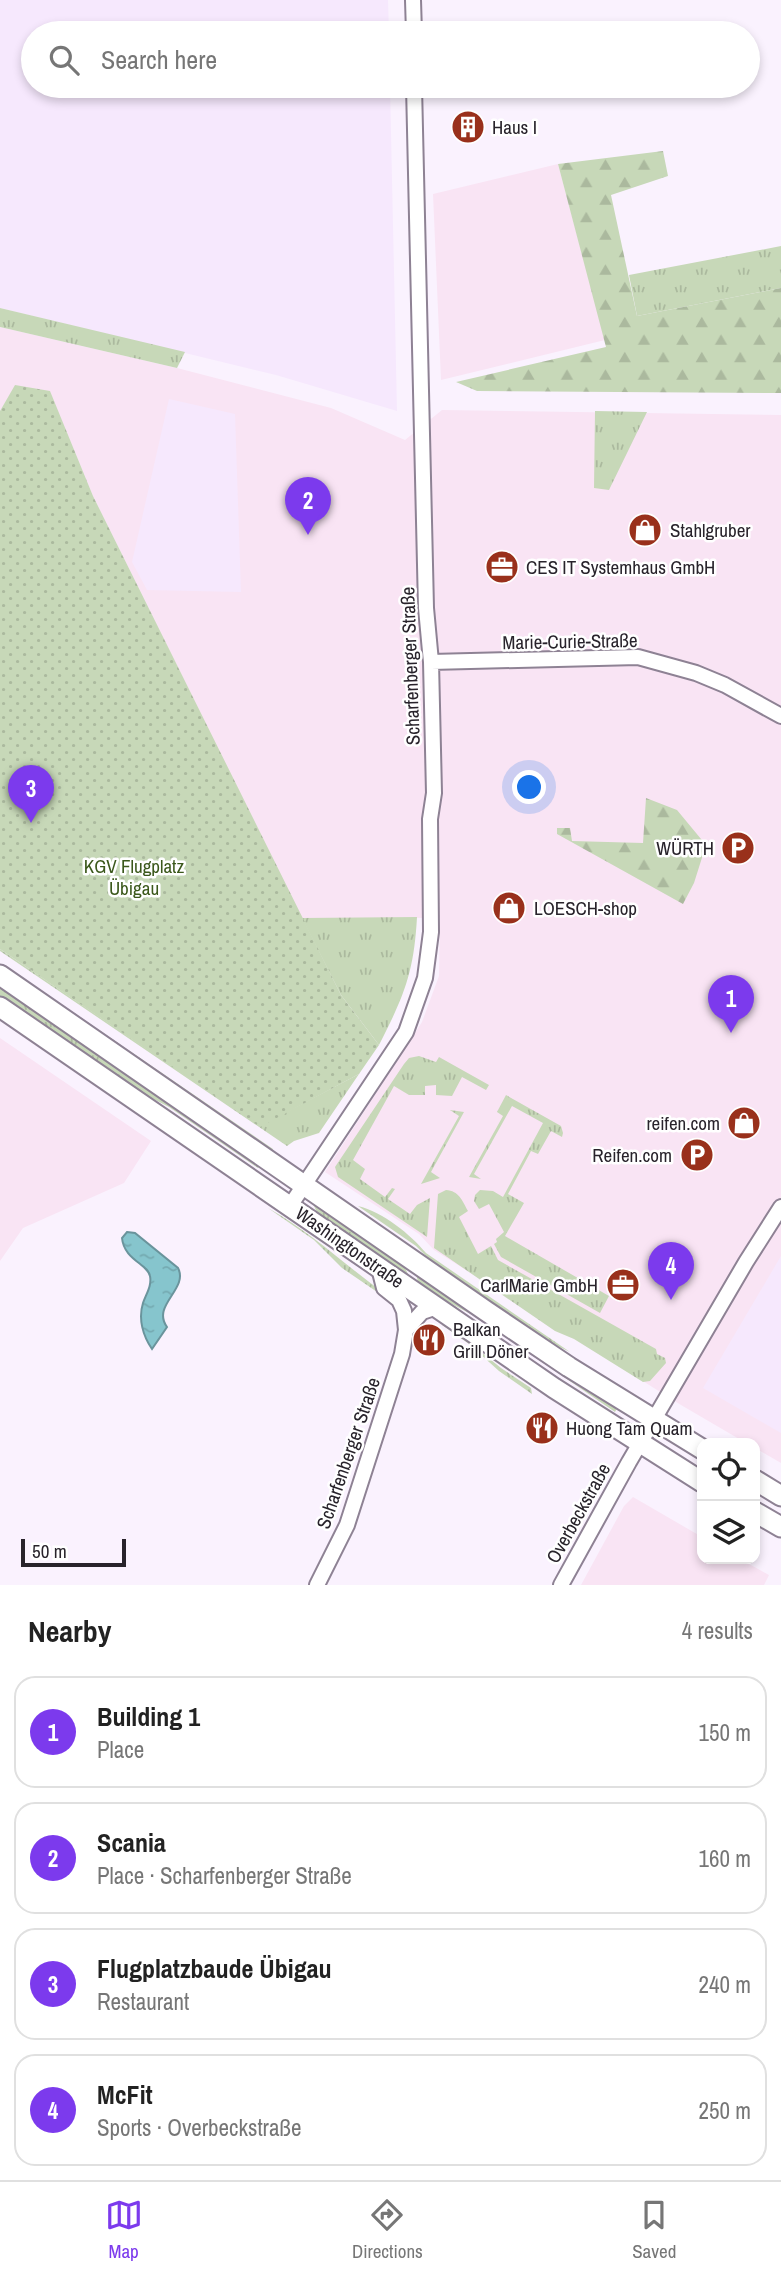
<!DOCTYPE html>
<html lang="en">
<head>
<meta charset="utf-8">
<style>
  body { margin:0; font-family:"Archivo Narrow",sans-serif; background:#f2f2f2; color:#222 }
  .controls { position:absolute; right:21px; bottom:21px; display:grid; overflow:hidden; border-radius:14px; box-shadow:0 4px 10px #0003 }
  .controls button { width:63px; height:63px; display:grid; place-items:center; padding:0; border:0; border-bottom:2px solid #e0e0e0; background:#fff; color:#222; font:35px sans-serif }
  .scale { position:absolute; left:21px; bottom:18px; width:105px; box-sizing:border-box; padding-left:7px; border:4px solid #28232b; border-top:0; font-size:19px; line-height:24px; white-space:nowrap; color:#28232b; -webkit-text-stroke:5px #fff; paint-order:stroke }
  .you { position:absolute; left:530px; top:788px; width:24px; height:24px; margin:-18px; border:5px solid #fff; border-radius:50%; background:#1a73e8; box-shadow:0 0 0 10px #1a73e833 }
  .badge { display:grid; place-items:center; width:46px; height:46px; border-radius:50%; background:#7c3aed; color:#fff; font-size:23px; font-weight:700 }
  .pin { position:absolute; translate:-50% -58px; filter:drop-shadow(0 2px 4px #0008) }
  .pin::after { content:''; position:absolute; top:37px; width:24px; height:21px; background:inherit; clip-path:polygon(0 0,100% 0,50% 100%) }
  .list { margin:0; padding:0; list-style:none }
  h2 { display:flex; justify-content:space-between; align-items:center; height:91px; margin:0; padding:0 28px; font-size:30px }
  h2 small { font-size:23px; font-weight:400; color:#767676 }
  .list li { display:grid; grid-template-columns:46px 1fr auto; gap:21px; align-items:center; box-sizing:border-box; height:112px; margin:0 14px 14px; padding:0 14px; border:2px solid #e0e0e0; border-radius:21px }
  .list b { display:block; font-size:26px; white-space:nowrap }
  .list p { margin:0; font-size:23px; white-space:nowrap; color:#767676 }
  .list em { font-size:23px; font-style:normal; color:#767676 }
  .icon { flex:none; width:38px; height:38px; fill:none; stroke:currentColor; stroke-width:2; stroke-linecap:round; stroke-linejoin:round }
  .map { position:relative; flex:none; width:781px; height:1585px; overflow:hidden }
  .search { position:absolute; background:#fff; box-shadow:0 4px 10px #0003; left:21px; right:21px; top:21px; height:77px; display:flex; align-items:center; gap:18px; box-sizing:border-box; padding:0 24px; border-radius:38px; color:#767676; font-size:26px }
  .sheet { height:595px; background:#fff }
  nav { display:flex; justify-content:space-around; align-items:center; box-sizing:border-box; height:98px; border-top:2px solid #e0e0e0; background:#fff; font-size:19px; color:#767676 }
  nav a { display:grid; justify-items:center; gap:4px }
  nav .on { color:#7c3aed }
  .map>svg:first-child { display:block }
  .commercial { fill:#f9e4f4 }
  .built { fill:#f6e8fd }
  .grass { fill:url(#grass-tufts) }
  .forest { fill:url(#forest-firs) }
  .park { fill:url(#park-dots) }
  .water { fill:url(#water-ripples); stroke:#6a949c; stroke-width:2 }
  .lines { fill:none; stroke-linecap:round; stroke-linejoin:round }
  .minor-casing { stroke:#8e8294; stroke-width:18 }
  .secondary-casing { stroke:#8e8294; stroke-width:23 }
  .minor { stroke:#fff; stroke-width:14 }
  .secondary { stroke:#fff; stroke-width:19 }
  .labels { text-anchor:middle; dominant-baseline:central; stroke-width:5; stroke-linejoin:round; paint-order:stroke }
  .poi-label { font-size:19px; fill:#28232b; stroke:#fff; text-anchor:start }
  .street-label { font-size:19px; fill:#28232b; stroke:#fff }
  .park-label { font-size:19px; fill:#3b581b; stroke:#fff }
</style>
</head>
<body>
<div class="map">
<svg width="781" height="1585" viewBox="0 0 781 1585">
  <defs>
    <pattern id="grass-tufts" width="24" height="20" patternUnits="userSpaceOnUse" patternTransform="scale(1.75)"><rect width="24" height="20" fill="#c7d8b8"/><path d="M3 7l-1-3M5 7V3M7 7l1-3M15 17l-1-3M17 17v-4M19 17l1-3" fill="none" stroke="#abb99e"/></pattern>
    <pattern id="forest-firs" width="22" height="20" patternUnits="userSpaceOnUse" patternTransform="scale(1.75)"><rect width="22" height="20" fill="#c7d8b8"/><path d="M5 1l3.5 6h-7zM16 11l3.5 6h-7z" fill="#abb99e"/></pattern>
    <pattern id="park-dots" width="8" height="8" patternUnits="userSpaceOnUse" patternTransform="scale(1.75)"><rect width="8" height="8" fill="#c7d8b8"/><path d="M2 2h.1M6 6h.1" fill="none" stroke="#abb99e" stroke-width="1.8" stroke-linecap="round"/></pattern>
    <pattern id="water-ripples" width="26" height="14" patternUnits="userSpaceOnUse" patternTransform="scale(1.75)"><rect width="26" height="14" fill="#86c5cd"/><path d="M2 4q2-2 4 0t4 0M15 11q2-2 4 0t4 0" fill="none" stroke="#74a9b0"/></pattern>
  </defs>
  <rect width="100%" height="100%" fill="#faf2fe"/>
  <path class="commercial" d="M558,164l47,176 -164,40 -8,-186z
    M0,327l177,41 154,40 74,32 37,-30 339,5v1048l-26,-15v-5h-9l-65,-38 -247,-155 -15,-16 -94,-62 97,-150 17,-46 1,-58h-138l-209,-422 -43,-104 -35,-6 -15,25z
    M0,1038l151,103 -27,42 -101,45 -23,33z
    M633,1497l69,40v22h38l29,16 -5,10h-183l43,-79z"/>
  <path class="built" d="M0,0h388l1,33h-356v53h357l7,325 -121,-36 -276,-67z
    M169,399l66,15 6,178 -94,-2 -15,-28z
    M781,1256v177l-78,-45z"/>
  <path class="grass" d="M781,246v42l-144,28 -8,-41z
    M0,308l185,44 -8,16 -177,-41z
    M595,411l52,1 -38,78 -15,-2z
    M417,917c-3,56 -13,79 -38,128l-38,-50 -39,-77z
    M0,949l260,177 99,-52 -40,59 -25,8 -7,5 -287,-195z
    M29,982l244,167 -2,5 -241,-166z
    M0,985l261,179 -3,4 -89,-61 -37,-19 -132,-90z
    M419,1056l17,6 3,-5 50,28 -3,5 -24,-13 -10,19 -16,-1v-10l-11,1v9h-16l-15,-9 -41,74 12,9 -5,10 25,18 7,-9 3,1 -7,10 22,15 7,-9 13,-7 -3,39 -89,-60 -3,-10 69,-103 5,-6z
    M506,1095l55,31 2,7 -1,4 -11,-6 -13,23 -7,-3 -23,43 16,9 -19,33 104,60 -9,17 -99,-56 -7,-13 3,-2 -1,-3 8,-7 -15,-28 -10,5 -5,-8 1,-6 5,-5 13,1 10,6 40,-74 -31,-17 -38,68 7,5 -12,-2 34,-61 -6,-4z
    M450,1110l14,2 -33,60 9,6 -19,6 38,-68z
    M446,1190c13,1 16,10 22,21l-9,6 19,37 13,-8 7,14 158,89 1,5 8,4 1,5 -16,18 -7,1 -69,-43 -19,-8 -121,-83 4,-54z
    M312,1202l89,58 10,20 -92,-64z
    M358,1206c25,6 52,28 68,47l144,99 -35,-17 -100,-70 -19,-19z
    M268,1208c43,24 77,57 117,86l-2,2 -41,-28 -28,-28z
    M415,1270l203,136 -3,6 -139,-95 -57,-31z
    M444,1322l57,46 30,20 1,6 -33,-23 -30,-27 -27,-19z"/>
  <path class="forest" d="M663,151l5,25 -57,19 26,121 144,-28v105l-304,-2 -21,-9 150,-35 -48,-183z
    M646,798l31,12 29,35 -12,38 -11,21 -126,-70v-6h13l2,13 71,2z"/>
  <path class="park" d="M15,385l35,6 43,105 248,499 38,50 -20,29 -99,53 -260,-178v-538z"/>
  <path class="water" d="M127,1232l8,1 43,35c11,21 -27,37 -11,59l-15,22c-9,-13 -14,-30 -9,-46 3,-9 9,-17 7,-27 -2,-12 -26,-16 -28,-38z"/>
  <g class="lines">
    <defs>
      <path id="minor" d="M413,0l1,33
        M431,662l207,-5 58,16 29,12 56,31
        M290,1206l116,-174 19,-54 6,-46 -1,-113 4,-26 -3,-131 -5,-54 -12,-522
        M406,1330l16,-18 15,-5
        M317,1585l30,-60 55,-171 4,-24 -2,-19 -5,-11 -15,-12 -5,-20
        M561,1585l68,-123 117,-200 35,-55"/>
      <path id="secondary" d="M0,975l486,336 83,56 133,82
        M0,1007l554,381 148,94
        M755,1480l26,16
        M755,1512l26,15"/>
    </defs>
    <use href="#minor" class="minor-casing"/>
    <use href="#secondary" class="secondary-casing"/>
    <use href="#minor" class="minor"/>
    <use href="#secondary" class="secondary"/>
  </g>
  <defs>
    <symbol id="building-disc" viewBox="-11 -11 22 22"><circle r="9.5" fill="#99301b" stroke="#fff"/><path d="M-4-6H4V6H1V3H-1V6H-4ZM-2.5-4.3h1.7v1.8h-1.7ZM.8-4.3h1.7v1.8H.8ZM-2.5-1h1.7V.8h-1.7ZM.8-1h1.7V.8H.8Z" fill="#fff"/></symbol>
    <symbol id="shop-disc" viewBox="-11 -11 22 22"><circle r="9.5" fill="#99301b" stroke="#fff"/><path d="M-5-2.5h2.3a2.7 3.5 0 0 1 5.4 0H5L5.5 6h-11ZM-1.5-2.5h3a1.5 2.3 0 0 0-3 0Z" fill="#fff"/></symbol>
    <symbol id="office-disc" viewBox="-11 -11 22 22"><circle r="9.5" fill="#99301b" stroke="#fff"/><path d="M-6-3h4V-5.5h4V-3h4V5H-6ZM-1-4.5V-3h2v-1.5ZM-6 0V1H6V0Z" fill="#fff"/></symbol>
    <symbol id="parking-disc" viewBox="-11 -11 22 22"><circle r="9.5" fill="#99301b" stroke="#fff"/><path d="M-3.5-5.5H1a3.5 3.5 0 0 1 0 7H-1V5.5H-3.5ZM-1-3.4V-.6H.8a1.4 1.4 0 0 0 0-2.8Z" fill="#fff"/></symbol>
    <symbol id="restaurant-disc" viewBox="-11 -11 22 22"><circle r="9.5" fill="#99301b" stroke="#fff"/><path d="M-5-6h1v4h1v-4h1v4h1v-4h1v5L-1.5 .5V6h-2V.5L-5-1ZM5-6V6H3V1.5H1.5Q1.5-4 5-6Z" fill="#fff"/></symbol>
  </defs>
  <g fill-rule="evenodd">
    <use href="#building-disc" x="449" y="108" width="38" height="38"/>
    <use href="#shop-disc" x="626" y="511" width="38" height="38"/>
    <use href="#office-disc" x="483" y="548" width="38" height="38"/>
    <use href="#parking-disc" x="719" y="829" width="38" height="38"/>
    <use href="#shop-disc" x="490" y="889" width="38" height="38"/>
    <use href="#shop-disc" x="725" y="1104" width="38" height="38"/>
    <use href="#parking-disc" x="678" y="1136" width="38" height="38"/>
    <use href="#office-disc" x="604" y="1266" width="38" height="38"/>
    <use href="#restaurant-disc" x="410" y="1321" width="38" height="38"/>
    <use href="#restaurant-disc" x="523" y="1409" width="38" height="38"/>
  </g>
  <g class="labels">
    <g class="poi-label">
      <text x="492" y="127">Haus I</text>
      <text x="670" y="530">Stahlgruber</text>
      <text x="526" y="567">CES IT Systemhaus GmbH</text>
      <text x="714" y="848" text-anchor="end">WÜRTH</text>
      <text x="534" y="908">LOESCH-shop</text>
      <text x="720" y="1123" text-anchor="end">reifen.com</text>
      <text x="672" y="1155" text-anchor="end">Reifen.com</text>
      <text x="598" y="1285" text-anchor="end">CarlMarie GmbH</text>
      <text x="453" y="1329">Balkan<tspan x="453" dy="22">Grill Döner</tspan></text>
      <text x="566" y="1428">Huong Tam Quam</text>
    </g>
    <g class="street-label">
      <text transform="translate(570 641) rotate(-1)">Marie-Curie-Straße</text>
      <text transform="translate(410 666) rotate(-92)">Scharfenberger Straße</text>
      <text transform="translate(350 1247) rotate(35)">Washingtonstraße</text>
      <text transform="translate(348 1453) rotate(-71)">Scharfenberger Straße</text>
      <text transform="translate(578 1513) rotate(-61)">Overbeckstraße</text>
    </g>
    <g class="park-label">
      <text x="134" y="866">KGV Flugplatz<tspan x="134" dy="22">Übigau</tspan></text>
    </g>
  </g>
</svg>
<div class="controls">
<button><svg class="icon" aria-label="locate" viewBox="0 0 24 24"><circle cx="12" cy="12" r="6"/><path d="M12 2v4M12 18v4M2 12h4M18 12h4"/></svg></button>
<button><svg class="icon" aria-label="layers" viewBox="0 0 24 24"><path d="M12 4l9 5-9 5-9-5zM3 14l9 5 9-5"/></svg></button>
</div>
<div class="scale">50 m</div>
<div class="you"></div>
<div class="pin badge" style="left:731px;top:1033px">1</div>
<div class="pin badge" style="left:308px;top:535px">2</div>
<div class="pin badge" style="left:31px;top:823px">3</div>
<div class="pin badge" style="left:671px;top:1300px">4</div>
<div class="search"><svg class="icon" aria-label="search" viewBox="0 0 24 24"><circle cx="10" cy="10" r="6"/><path d="M15 15l6 6"/></svg>Search here</div>
</div>
<section class="sheet">
<h2>Nearby<small>4 results</small></h2>
<ul class="list">
<li><span class="badge">1</span><div><b>Building 1</b><p>Place</p></div><em>150 m</em></li>
<li><span class="badge">2</span><div><b>Scania</b><p>Place · Scharfenberger Straße</p></div><em>160 m</em></li>
<li><span class="badge">3</span><div><b>Flugplatzbaude Übigau</b><p>Restaurant</p></div><em>240 m</em></li>
<li><span class="badge">4</span><div><b>McFit</b><p>Sports · Overbeckstraße</p></div><em>250 m</em></li>
</ul>
</section>
<nav>
<a class="on"><svg class="icon" aria-label="map" viewBox="0 0 24 24"><path d="M3 6l6-2 6 2 6-2v14l-6 2-6-2-6 2zM9 4v14M15 6v14"/></svg>Map</a>
<a><svg class="icon" aria-label="directions" viewBox="0 0 24 24"><path d="M12 3l9 9-9 9-9-9zM9 14v-3h6M13 9l2 2-2 2"/></svg>Directions</a>
<a><svg class="icon" aria-label="saved" viewBox="0 0 24 24"><path d="M7 4h10v16l-5-4-5 4z"/></svg>Saved</a>
</nav>
</body>
</html>
